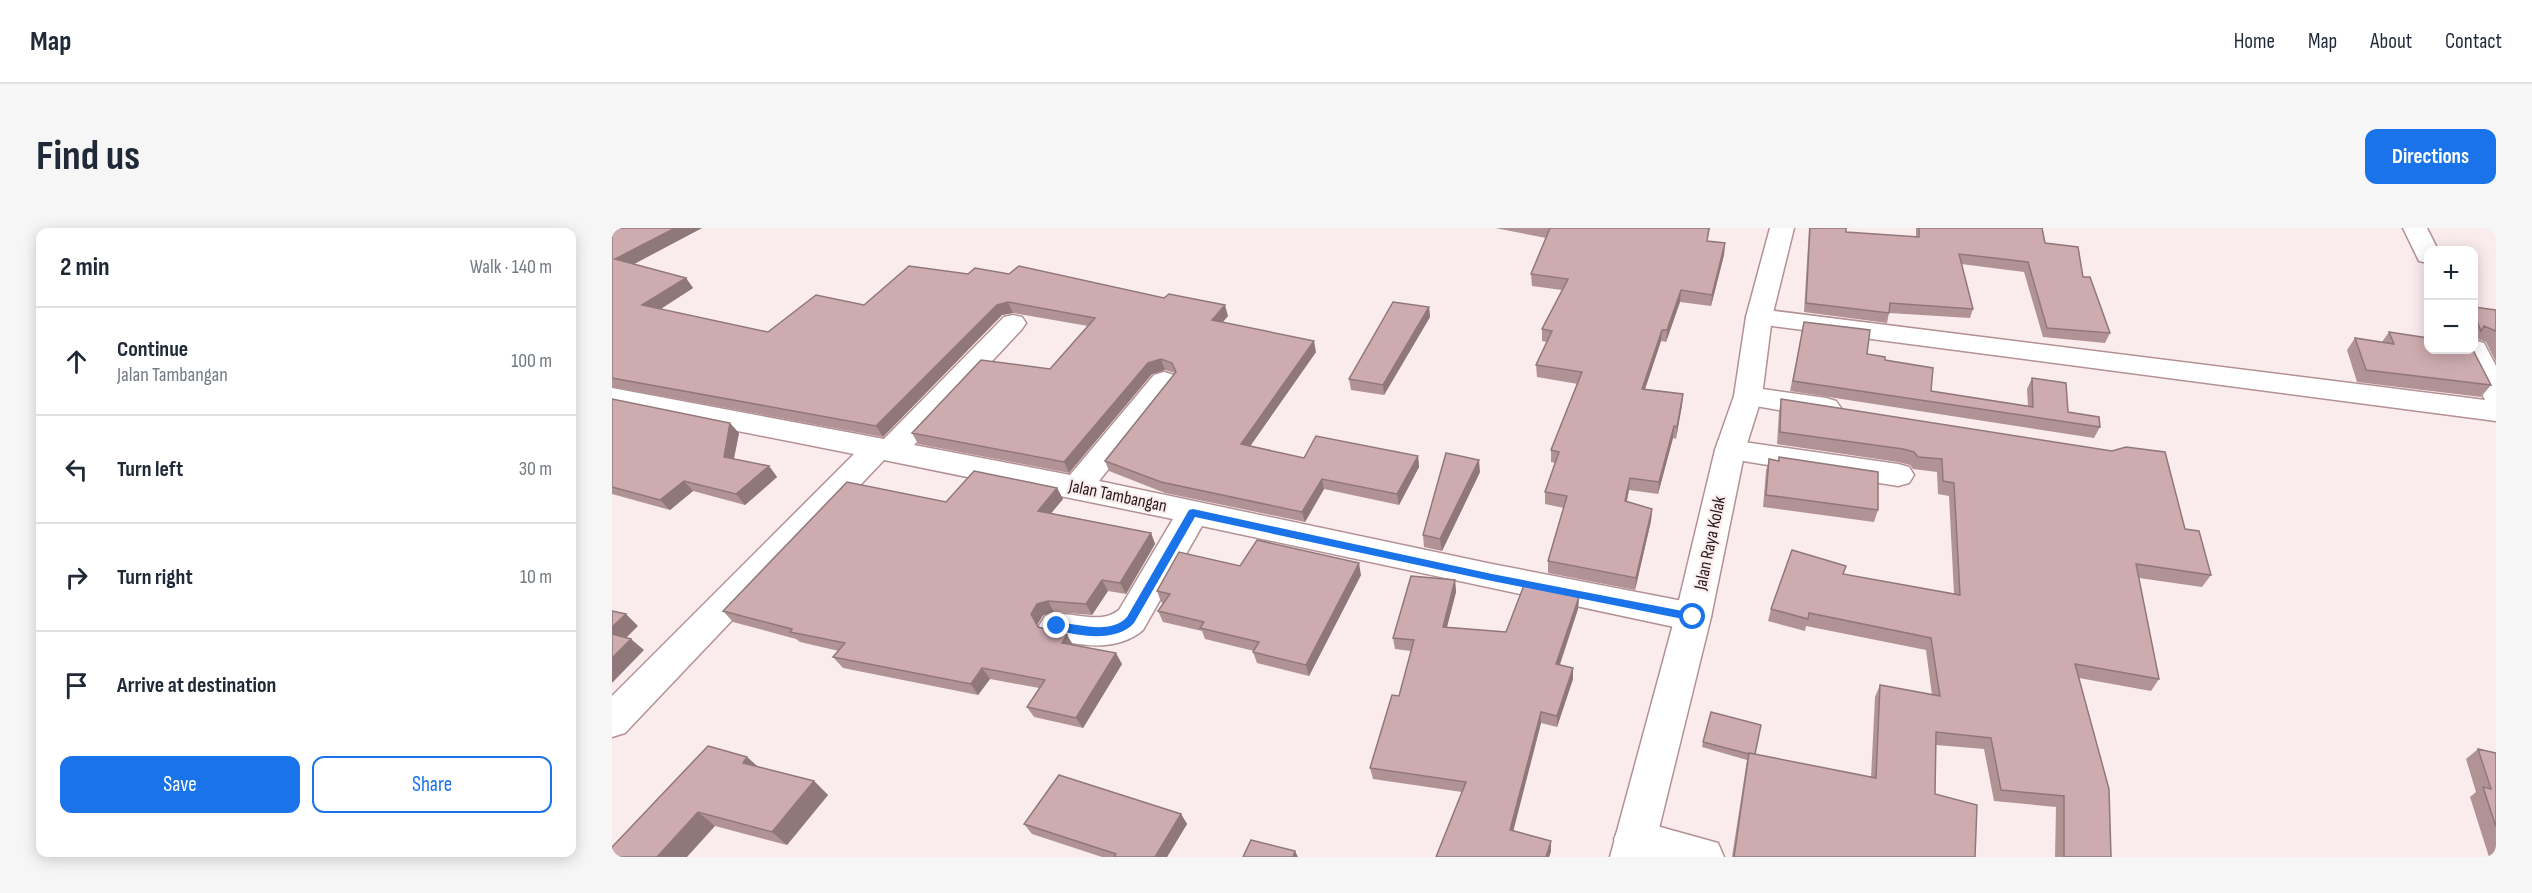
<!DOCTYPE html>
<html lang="en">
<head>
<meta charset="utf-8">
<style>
  body { margin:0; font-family:"Sofia Sans Condensed",sans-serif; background:#f6f6f7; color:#1f2937 }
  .controls { position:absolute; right:18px; top:18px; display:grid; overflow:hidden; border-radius:12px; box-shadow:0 3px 15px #0003 }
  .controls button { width:54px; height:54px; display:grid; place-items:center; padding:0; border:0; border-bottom:2px solid #e0e1e3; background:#fff; color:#1f2937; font:30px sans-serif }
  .stop { position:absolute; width:18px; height:18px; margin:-14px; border:4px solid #1a73e8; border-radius:50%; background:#fff }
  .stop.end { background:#1a73e8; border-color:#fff; box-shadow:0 2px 6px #0008 }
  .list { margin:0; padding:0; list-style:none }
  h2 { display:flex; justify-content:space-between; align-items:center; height:78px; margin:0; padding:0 24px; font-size:26px }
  h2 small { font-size:20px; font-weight:400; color:#747a83 }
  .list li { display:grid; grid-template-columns:39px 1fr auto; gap:18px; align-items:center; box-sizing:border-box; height:108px; padding:0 24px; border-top:2px solid #e0e1e3 }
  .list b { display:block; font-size:22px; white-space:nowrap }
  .list p { margin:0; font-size:20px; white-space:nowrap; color:#747a83 }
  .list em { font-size:20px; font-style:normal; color:#747a83 }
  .actions { display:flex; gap:12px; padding:18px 24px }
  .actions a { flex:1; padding:14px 0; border:2px solid #1a73e8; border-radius:12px; text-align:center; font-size:21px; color:#1a73e8 }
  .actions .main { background:#1a73e8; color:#fff }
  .icon { flex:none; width:33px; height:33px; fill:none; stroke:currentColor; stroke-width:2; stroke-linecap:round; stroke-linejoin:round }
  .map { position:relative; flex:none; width:1884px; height:629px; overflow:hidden; border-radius:12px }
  header { display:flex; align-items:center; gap:36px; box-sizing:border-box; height:84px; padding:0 30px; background:#fff; border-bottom:2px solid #e0e1e3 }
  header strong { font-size:28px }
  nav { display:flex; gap:33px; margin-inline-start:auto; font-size:21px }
  .intro { display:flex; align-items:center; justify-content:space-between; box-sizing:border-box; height:144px; padding:0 36px }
  h1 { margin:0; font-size:42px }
  .button { padding:15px 27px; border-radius:12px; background:#1a73e8; color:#fff; font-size:21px; font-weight:700 }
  main { display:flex; gap:36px; padding:0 36px }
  aside { flex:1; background:#fff; border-radius:12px; box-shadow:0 3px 15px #0003 }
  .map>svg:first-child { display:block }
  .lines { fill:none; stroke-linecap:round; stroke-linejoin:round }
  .minor-casing { stroke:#b39195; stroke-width:3 }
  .highway-casing { stroke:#b39195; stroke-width:3 }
  .minor { fill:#fff; fill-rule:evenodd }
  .highway { fill:#fff; fill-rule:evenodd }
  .wall { fill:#b19396 }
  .shaded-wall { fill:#90787a }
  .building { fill:#ceabaf; stroke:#90787a; stroke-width:1.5 }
  .route { fill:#1a73e8 }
  .labels { text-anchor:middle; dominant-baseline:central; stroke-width:4.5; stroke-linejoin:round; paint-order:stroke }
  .street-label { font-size:18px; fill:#281b1d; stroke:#faebed }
</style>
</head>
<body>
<header>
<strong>Map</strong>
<nav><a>Home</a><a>Map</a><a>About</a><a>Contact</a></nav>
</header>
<div class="intro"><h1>Find us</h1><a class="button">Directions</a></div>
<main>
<aside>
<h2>2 min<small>Walk · 140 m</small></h2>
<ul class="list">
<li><svg class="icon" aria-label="ahead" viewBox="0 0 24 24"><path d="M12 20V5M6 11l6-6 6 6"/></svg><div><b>Continue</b><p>Jalan Tambangan</p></div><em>100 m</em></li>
<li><svg class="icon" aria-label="left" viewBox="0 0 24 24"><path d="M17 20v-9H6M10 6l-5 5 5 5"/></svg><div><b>Turn left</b></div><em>30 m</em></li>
<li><svg class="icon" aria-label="right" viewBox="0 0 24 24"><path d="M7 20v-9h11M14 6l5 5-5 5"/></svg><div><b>Turn right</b></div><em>10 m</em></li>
<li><svg class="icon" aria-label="arrive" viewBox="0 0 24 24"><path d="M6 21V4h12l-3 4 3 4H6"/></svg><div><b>Arrive at destination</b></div></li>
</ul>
<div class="actions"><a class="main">Save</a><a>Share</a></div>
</aside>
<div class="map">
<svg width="1884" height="629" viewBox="0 0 1884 629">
  <rect width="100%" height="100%" fill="#faebed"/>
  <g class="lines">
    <defs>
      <path id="minor" d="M1791,0h24l11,22h-10v13l-9,-2z
        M1147,81l726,91 -25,-50h14v-10l10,3 12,23v55l-746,-98 -4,-6 4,-6z
        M401,87l9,2 4,6 -4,6 -108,116 156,30 84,-100 10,-3 10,3 4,6 -79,100 393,83 201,39 12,4 6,10 -6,10 -12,4 -491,-105 -59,104c-27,23 -67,16 -98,6l-6,-10 6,-10c24,-8 53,11 74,-6l54,-91 -289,-59 -259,273 -13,4v-41l242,-242 -242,-48v-18l272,51 120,-122z
        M1136,159l78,11 10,3 5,7 -5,7 -10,3 -88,-15 -4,-7 4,-7z
        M1118,212l168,24 11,3 5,8 -5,8 -11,3 -179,-29 -4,-7 4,-7z
        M1023,592l83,23 6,14h-92l-12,-4 -6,-14 6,-14z"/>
      <path id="highway" d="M1158,0h24l-22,89 -10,79 -17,54 -34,167 -59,240h-42l65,-240 40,-167 19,-54 12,-79z"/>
    </defs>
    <use href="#minor" class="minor-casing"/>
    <use href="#highway" class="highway-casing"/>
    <use href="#minor" class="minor"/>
    <use href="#highway" class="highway"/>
  </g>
  <path class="wall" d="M0,0h90l-69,36 53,14 7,10 -33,21 108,23 96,-27 45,-39 319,50 -5,6 93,30 -66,94 54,12 114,-2 1,11 -20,38 -75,-16 -19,33 -140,-29 -56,-22 -4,-10 70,-88 -10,-3 -13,4 -83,99 -151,-29 -6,-11 138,-64 38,-43 -75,-13 -11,2 -119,122 -271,-50z
    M883,0h215l-3,13 18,2 -1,12 -13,51 -31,-4 -14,40 -5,-1 -16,48 38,5 -7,45 -3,-1 -15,56 -29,-4 -2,11 25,8 -1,12 -16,69 -87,-17v-12l16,-53 -19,-4v-12l10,-29 -4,-1v-12l27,-66 -41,-7 -1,-12 11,-23 -5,-1v-12l20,-39 -30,-4 -1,-12 15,-36z
    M1197,0h37v4l70,5v-9h126l3,15 38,34 27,56 -5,10 -62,-6 -19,-65 -63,-8 12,45 -3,9 -81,-5 -2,10 -83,-11z
    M817,79l1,10 -46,78 -33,-5 -2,-11z
    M1884,82v52l-10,-20 -10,-4 -2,3v-27z
    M1192,94l63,32 18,6 46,31 97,15 -1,-17 5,-11 36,34 32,15 -6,11 -304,-47z
    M1777,104l102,53 -10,12 -124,-15 -10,-32 8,-12 27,4z
    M0,171l127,34 -5,26 35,7 8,11 -32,28 -52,-14 -23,19 -58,-16z
    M1169,171l404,130 26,46 -9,12 -63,-9 20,101 -8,12 -72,-13 32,179h-56l1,-50 -62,-6 -10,-52 -48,-4 -1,49 40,63h-243l15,-97 -45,-13 1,-5 52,12 116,24 4,-81 5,-12 52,10 -6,-45 -120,-24 -1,5 -37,-10 3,-12 72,-35 111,20 -5,-98 -11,-2 -1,-22 -24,-3 -3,-4 -12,-3 -121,-18 2,-32z
    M1167,229l99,53 -4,12 -111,-15 3,-36 3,-12 9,2z
    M868,244l-38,79 -18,-4 -1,-12z
    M445,260l6,11 -12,14 100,20 4,11 -29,50 -18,-3 -16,24 -38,-3 -11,3 -6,10 2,2 28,8 6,10 49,19 -39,64 -49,-11 -7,-10 12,-19 -49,-9 -12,16 -135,-27 -10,-11 6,-6 -39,-9 -4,-3 -63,-17 -10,-11 223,-109z
    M628,338l121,9 -52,101 -52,-13 -4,-11 1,-1 -49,-12 -3,-8 -39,-9 -5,-11 5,-8 -2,-1 -4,-11z
    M799,348l44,4 1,12 -9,35 59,5 18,-47 55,12 -1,12 -18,56 13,3v11l-16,48 -16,-4 -28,107 38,11v10l-2,6h-113l26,-65 -89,-13 -3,-11 22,-73 7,1 12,-45 -16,-2 -2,-11z
    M1866,521l18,4v104h-7l-19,-60 6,-5 -10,-33z
    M146,539l56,14 14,14 -41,50 -72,-19 -103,31z
    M569,586l6,10 -20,33h-65l-70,-23 -8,-10z"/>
  <path class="shaded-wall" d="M63,0h27l-79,42 -8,-11z
    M1113,15l-1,12 -13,51 1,-11z
    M74,50l7,10 -43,28 -8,-11z
    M1069,62l-1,12 -14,40 1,-12z
    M396,74l5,11 -11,2 -119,122 -7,-11 121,-121z
    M613,77l3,11 -13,14 -3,-10z
    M817,79l1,10 -46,78 -1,-10z
    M1050,102l-1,11 -20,60 1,-12z
    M702,113l2,11 -72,103 -3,-11z
    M549,131l4,11 -13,4 -83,99 -5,-11 84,-99z
    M1071,166l-1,12 -6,33 1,-12z
    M118,195l9,10 -7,34 -8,-10z
    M1062,198l-1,12 -15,56 1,-12z
    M806,228l1,11 -20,38 -2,-11z
    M867,232l1,12 -38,79 -2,-12z
    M157,238l8,11 -32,28 -9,-11z
    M1018,250l-1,12 -5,23 1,-12z
    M710,251l2,10 -19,33 -3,-10z
    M72,253l9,10 -23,19 -10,-10z
    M445,260l6,11 -19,23 -6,-11z
    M1040,281l-1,12 -16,69 1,-12z
    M539,305l4,11 -29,50 -6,-11z
    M747,335l2,12 -52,101 -3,-11z
    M490,352l6,11 -16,24 -6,-11z
    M843,352l1,12 -12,46 -1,-11z
    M967,369l-1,12 -22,66v-11z
    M436,373l6,11 -11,3 -6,10 7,13 -13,-24 6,-10z
    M14,386l12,12 -19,19 -7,-7v-11z
    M455,407l6,10 -11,-2z
    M19,411l13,11 -32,33v-25z
    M504,425l6,11 -39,64 -7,-10z
    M370,440l8,11 -12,16 -7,-11z
    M961,440v11l-16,48v-11z
    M929,484v11l-30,117 -1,-10z
    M135,529l16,14 -20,-8z
    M202,553l14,14 -41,50 -15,-13z
    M86,584l17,14 -28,31h-30z
    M569,586l6,10 -20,33h-12z
    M939,613v10l-2,6h-3z
    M683,623l3,6h-5z"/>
  <path class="building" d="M0,0h63l-60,31 71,19 -44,27 126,27 48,-37 48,10 45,-39 59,8 7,-6 34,6 10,-8 145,32 5,-4 56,11 -13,15 102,21 -73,103 63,14 12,-22 102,20 -21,38 -75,-15 -20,33 -141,-30 -56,-21 71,-89 -4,-9 -11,-4 -13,4 -84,99 -152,-29 69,-73 69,9 45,-51 -87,-16 -11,3 -121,121 -264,-48z
    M938,0h159l-2,13 18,2 -13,52 -31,-5 -14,40h-5l-20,59 41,5 -6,33 -3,-1 -15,56 -29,-4 -5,23 27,8 -16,69 -88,-17 19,-65 -22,-4 14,-40 -8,-2 31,-78 -46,-7 16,-34 -10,-2 26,-50 -37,-5z
    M1198,0h36v4l73,5v-9h123l3,15 33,4 5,30h7l20,56 -63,-5 -19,-66 -69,-8 14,55 -83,-6 -1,10 -83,-10z
    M781,74l36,5 -46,78 -34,-6z
    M1862,79l22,3v21l-12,-5 -3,5 -7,-17z
    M1192,94l66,8 -3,24 18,3v3l48,8 -2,23 102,16 -1,-29 34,5 2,29 31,5 1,10 -307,-46z
    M1777,104l39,6v12h45l18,35 -125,-15 -11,-32 39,6z
    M0,171l118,24 -6,34 45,9 -33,28 -52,-13 -24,19 -48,-13z
    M1169,171l331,52 14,-4 39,5 20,77 14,2 12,44 -75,-11 23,115 -84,-15 34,125 2,68h-47v-61l-63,-6 -10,-52 -55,-6 -1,62 42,11 -2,52h-241l15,-104 127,25 4,-93 60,11 -9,-58 -122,-25 -1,6 -37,-10 21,-59 54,16 -3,8 117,21 -6,-112 -11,-2 -1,-22 -24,-2 -4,-5 -11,-3 -123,-17z
    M834,225l33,7 -39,79 -17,-4z
    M1167,229l99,15v38l-112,-15 3,-36 10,2z
    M362,243l83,17 -19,23 113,22 -31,50 -18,-3 -16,24 -38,-3 -11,3 -6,10 7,13 29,8 -5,8 54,10 -40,65 -49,-11 18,-27 -63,-12 -11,16 -138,-27 12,-14 -55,-11 2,-3 -69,-18 124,-129 99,20z
    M645,312l102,23 -53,102 -53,-13 6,-10 -59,-14 4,-6 -46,-11 12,-17 -13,-3 22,-39 61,14z
    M799,348l44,4 -12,47 63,5 18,-47 55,12 -23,67 17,4 -16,48 -16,-4 -31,118 41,11 -5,16h-110l30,-75 -96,-14 22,-73 7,1 15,-56 -21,-2z
    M0,383l14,3 -14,13z
    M0,406l19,5 -19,19z
    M1099,484l50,13 -6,29 -6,-1v1l-46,-12z
    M96,518l39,11 -4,6 71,18 -42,51 -74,-20 -41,45h-45v-10z
    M1866,521l18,4v74l-13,-40 8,2z
    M447,547l122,39 -26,43h-41l2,-3 -92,-30z
    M639,612l44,11 -2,6h-50z"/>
  <path class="route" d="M581,281l299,65 201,39 6,4 -6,4 -201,-40 -297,-64 -61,106c-18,20 -57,13 -81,6v-6l4,-1c22,2 53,13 70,-5l62,-107z"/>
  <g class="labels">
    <g class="street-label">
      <text transform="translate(506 268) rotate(12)">Jalan Tambangan</text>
      <text transform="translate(1098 315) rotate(-78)">Jalan Raya Kolak</text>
    </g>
  </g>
</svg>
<div class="controls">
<button>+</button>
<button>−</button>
</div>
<div class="stop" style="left:1081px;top:389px"></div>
<div class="stop end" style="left:445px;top:398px"></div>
</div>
</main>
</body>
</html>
